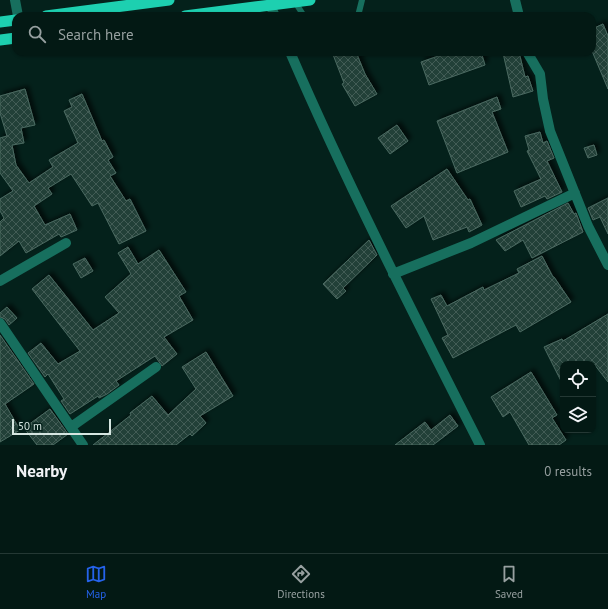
<!DOCTYPE html>
<html lang="en">
<head>
<meta charset="utf-8">
<style>
  body { margin:0; font-family:"PT Sans",sans-serif; background:#112622; color:#f1f3f6 }
  .controls { position:absolute; right:12px; bottom:12px; display:grid; overflow:hidden; border-radius:8px; box-shadow:0 1px 3px #0004 }
  .controls button { width:36px; height:36px; display:grid; place-items:center; padding:0; border:0; border-bottom:1px solid #243834; background:#031914; color:#f1f3f6; font:20px sans-serif }
  .scale { position:absolute; left:12px; bottom:10px; width:99px; box-sizing:border-box; padding-left:4px; border:2px solid #d6e6e1; border-top:0; font-size:11px; line-height:14px; white-space:nowrap; color:#d6e6e1; -webkit-text-stroke:3px #04211b; paint-order:stroke }
  .list { margin:0; padding:0; list-style:none }
  h2 { display:flex; justify-content:space-between; align-items:center; height:52px; margin:0; padding:0 16px; font-size:17px }
  h2 small { font-size:13px; font-weight:400; color:#97a0a0 }
  .icon { flex:none; width:22px; height:22px; fill:none; stroke:currentColor; stroke-width:2; stroke-linecap:round; stroke-linejoin:round }
  .map { position:relative; flex:none; width:608px; height:445px; overflow:hidden }
  .search { position:absolute; background:#031914; box-shadow:0 1px 3px #0004; left:12px; right:12px; top:12px; height:44px; display:flex; align-items:center; gap:10px; box-sizing:border-box; padding:0 14px; border-radius:12px; color:#97a0a0; font-size:15px }
  .sheet { height:108px; background:#031914 }
  nav { display:flex; justify-content:space-around; align-items:center; box-sizing:border-box; height:56px; border-top:1px solid #243834; background:#031914; font-size:11px; color:#97a0a0 }
  nav a { display:grid; justify-items:center; gap:2px }
  nav .on { color:#2563eb }
  .map>svg:first-child { display:block }
  .building { fill:url(#building-cross-hatch); stroke:#4b6a61; filter:url(#shadow) }
  .lines { fill:none; stroke-linecap:round; stroke-linejoin:round }
  .service { stroke:#176f5e; stroke-width:6 }
  .minor { stroke:#176f5e; stroke-width:10 }
  .trunk { stroke:#1dd0b0; stroke-width:11 }
</style>
</head>
<body>
<div class="map">
<svg width="608" height="445" viewBox="0 0 608 445">
  <defs>
    <pattern id="building-cross-hatch" width="8" height="8" patternUnits="userSpaceOnUse"><rect width="8" height="8" fill="#234039"/><path d="M0 0l8 8M0 8l8-8" fill="none" stroke="#425c55"/></pattern>
    <filter id="shadow"><feDropShadow dx="3.5" dy="-3.5" stdDeviation="2" flood-color="#0009"/></filter>
  </defs>
  <rect width="100%" height="100%" fill="#04211b"/>
  <path class="building" d="M603,24l5,12v53l-16,-38v-22z
    M332,52h24l9,22 12,20 -22,12 -13,-22 2,-1z
    M450,52h31l4,13 -56,20 -8,-23z
    M510,52h9l6,25 3,-1 5,15 -20,6 -10,-44z
    M25,89l10,36 -14,3 3,15 -12,2 4,20 13,18 24,-16 -4,-7 29,-17 -14,-32 8,-4 -3,-7 13,-6 20,47 2,-1 9,17 -5,3 8,13 -6,3 16,25 4,-2 16,32 -27,13 -21,-41 -6,3 -21,-32 -23,14 4,6 -18,12 11,19 25,-11 7,16 -16,7 -2,-3 -33,19 -7,-12 -19,15v-34l4,-4 -4,-7v-12l13,-8 -13,-18v-35l7,-2 -7,-23v-17z
    M497,97l4,12 -9,3 16,40 -51,21 -20,-52z
    M397,125l11,16 -18,13 -12,-16z
    M540,132l3,11 4,-2 7,17 -7,3 15,31 -15,7 -2,-3 -24,11 -7,-16 27,-12 -14,-28 2,-1 -4,-14z
    M594,145l3,10 -9,3 -4,-10z
    M447,169l21,31 2,-1 12,26 -13,7 -2,-5 -34,13 -9,-24 -18,12 -15,-22z
    M608,198v36l-8,-17 -7,3 -5,-12z
    M568,203l6,11 2,-1 7,19 -51,26 -9,-18 -18,11 -9,-11z
    M369,240l8,15 -34,33 3,3 -9,8 -14,-15z
    M128,247l10,17 21,-14 27,42 -7,4 14,24 -29,17 13,17 -15,12 -7,-10 -39,25 3,4 -12,9 -8,4 -1,-2 -28,18 -9,-13 3,-2 -16,-25 -3,3 -17,-24 13,-10 17,21 22,-13 -48,-62 17,-14 44,55 26,-17 -14,-16 26,-23 -13,-21z
    M542,256l11,21h1l17,25 -51,30 -4,-7 -63,33 -11,-20 6,-3 -17,-36 10,-4 6,11 36,-19 1,3 35,-17 -2,-4z
    M85,258l8,13 -12,7 -8,-14z
    M7,307l10,11 -8,7 -4,-6 -5,-2v-4z
    M608,314v68l-14,-18h-31v21l-19,-38 18,-8 1,2z
    M0,335l34,49 -29,20 15,26 -20,12z
    M206,352l27,44 -33,20 6,7 -14,13 -2,-2 -14,11h-83l38,-30 -1,-2 22,-17 16,19 28,-26 -14,-22z
    M531,372l26,43 -5,3 14,22 -7,5h-30l-19,-33 -7,5 -12,-20z
    M50,409l18,25 -15,11h-16l-13,-17z
    M450,415l8,11 -25,19h-38l30,-23 6,8z"/>
  <g class="lines">
    <path class="service" d="M295,2l9,14
      M358,16l4,-16"/>
    <path class="minor" d="M15,0l3,16
      M515,0l4,16
      M270,5l5,11
      M290,52c58,134 124,263 190,393
      M527,52l13,22 3,25 7,32 38,95 20,39
      M393,274l78,-31 104,-50
      M0,281l66,-38
      M0,323l83,122
      M71,427l85,-60"/>
    <path class="trunk" d="M46,16l123,-16
      M185,16l125,-16
      M0,22l16,-2
      M0,40l16,-2"/>
  </g>
</svg>
<div class="controls">
<button><svg class="icon" aria-label="locate" viewBox="0 0 24 24"><circle cx="12" cy="12" r="6"/><path d="M12 2v4M12 18v4M2 12h4M18 12h4"/></svg></button>
<button><svg class="icon" aria-label="layers" viewBox="0 0 24 24"><path d="M12 4l9 5-9 5-9-5zM3 14l9 5 9-5"/></svg></button>
</div>
<div class="scale">50 m</div>
<div class="search"><svg class="icon" aria-label="search" viewBox="0 0 24 24"><circle cx="10" cy="10" r="6"/><path d="M15 15l6 6"/></svg>Search here</div>
</div>
<section class="sheet">
<h2>Nearby<small>0 results</small></h2>
<ul class="list">
</ul>
</section>
<nav>
<a class="on"><svg class="icon" aria-label="map" viewBox="0 0 24 24"><path d="M3 6l6-2 6 2 6-2v14l-6 2-6-2-6 2zM9 4v14M15 6v14"/></svg>Map</a>
<a><svg class="icon" aria-label="directions" viewBox="0 0 24 24"><path d="M12 3l9 9-9 9-9-9zM9 14v-3h6M13 9l2 2-2 2"/></svg>Directions</a>
<a><svg class="icon" aria-label="saved" viewBox="0 0 24 24"><path d="M7 4h10v16l-5-4-5 4z"/></svg>Saved</a>
</nav>
</body>
</html>
